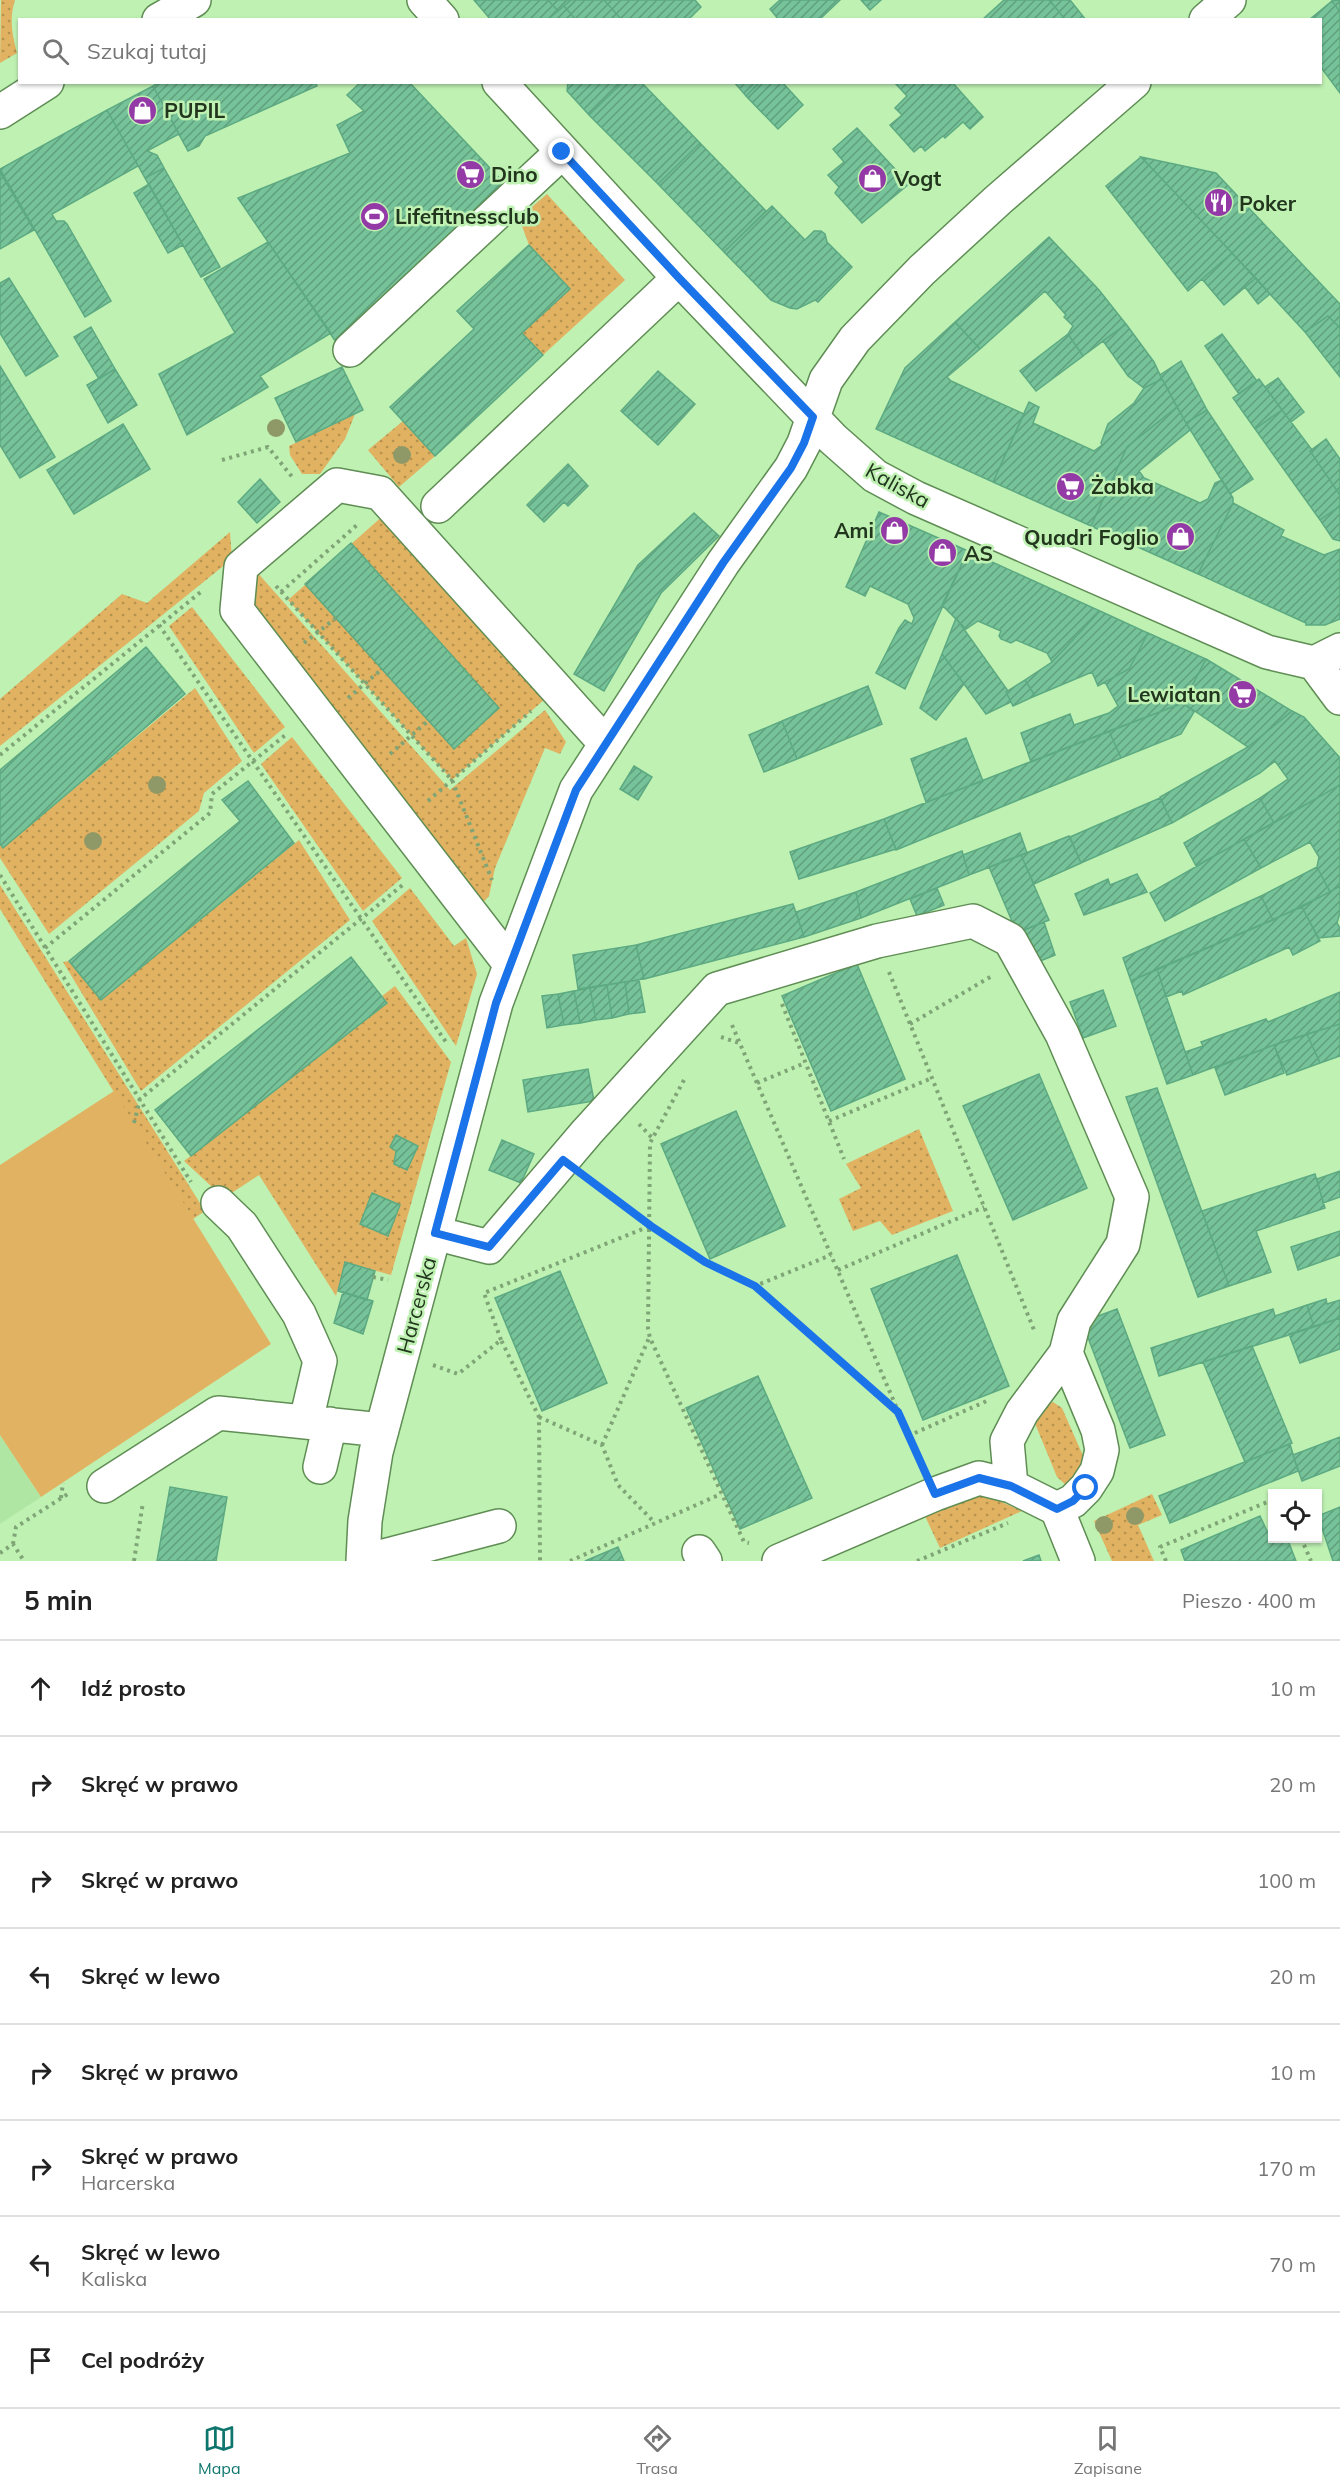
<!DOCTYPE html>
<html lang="pl">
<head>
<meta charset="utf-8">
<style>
  body { margin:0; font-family:Mulish,sans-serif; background:#f2f2f2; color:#222 }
  .controls { position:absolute; right:18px; bottom:18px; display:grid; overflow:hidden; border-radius:0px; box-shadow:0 2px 4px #0004 }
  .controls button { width:54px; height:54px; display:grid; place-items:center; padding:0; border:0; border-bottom:2px solid #e0e0e0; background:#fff; color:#222; font:30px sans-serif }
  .stop { position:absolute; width:18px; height:18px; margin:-14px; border:4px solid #1a73e8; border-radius:50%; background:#fff }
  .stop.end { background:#1a73e8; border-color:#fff; box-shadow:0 2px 6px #0008 }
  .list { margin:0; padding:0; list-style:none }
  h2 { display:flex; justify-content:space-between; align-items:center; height:78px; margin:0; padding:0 24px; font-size:26px }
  h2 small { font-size:20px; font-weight:400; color:#767676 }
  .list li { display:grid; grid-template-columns:39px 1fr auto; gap:18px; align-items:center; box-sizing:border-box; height:96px; padding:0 24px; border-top:2px solid #e0e0e0 }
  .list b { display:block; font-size:22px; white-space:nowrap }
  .list p { margin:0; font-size:20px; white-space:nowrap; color:#767676 }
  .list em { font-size:20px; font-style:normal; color:#767676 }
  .icon { flex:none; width:33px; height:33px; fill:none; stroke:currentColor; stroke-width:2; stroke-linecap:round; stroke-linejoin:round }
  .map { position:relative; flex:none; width:1340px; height:1561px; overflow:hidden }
  .search { position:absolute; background:#fff; box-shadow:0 2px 4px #0004; left:18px; right:18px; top:18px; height:66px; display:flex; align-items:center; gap:15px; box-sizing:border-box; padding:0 21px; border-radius:0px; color:#767676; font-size:22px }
  .sheet { height:846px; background:#fff }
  nav { display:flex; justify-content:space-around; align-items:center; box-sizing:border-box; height:84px; border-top:2px solid #e0e0e0; background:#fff; font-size:16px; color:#767676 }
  nav a { display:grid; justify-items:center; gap:3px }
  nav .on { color:#0f766e }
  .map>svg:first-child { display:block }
  .built { fill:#b0e6a3 }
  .grass { fill:url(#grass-dots) }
  .garden { fill:#e1b261 }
  .building { fill:url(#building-hatch); stroke:#5daa82; stroke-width:1.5 }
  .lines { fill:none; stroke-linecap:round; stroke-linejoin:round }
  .minor-casing { stroke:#5f8d54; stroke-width:36 }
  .path { stroke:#7fa576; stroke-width:4; stroke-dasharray:3 4.5; stroke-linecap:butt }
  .minor { stroke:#fff; stroke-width:33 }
  .tree { fill:#8f9967 }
  .route { stroke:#1a73e8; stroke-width:8 }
  .labels { text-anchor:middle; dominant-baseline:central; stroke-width:5; stroke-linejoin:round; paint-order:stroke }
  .poi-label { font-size:21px; font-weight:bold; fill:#22361e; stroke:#bff1b3; text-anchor:start }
  .street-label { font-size:21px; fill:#22361e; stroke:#bff1b3 }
</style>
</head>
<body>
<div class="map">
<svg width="1340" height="1561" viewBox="0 0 1340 1561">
  <defs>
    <pattern id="grass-dots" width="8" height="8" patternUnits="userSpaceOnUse" patternTransform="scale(1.5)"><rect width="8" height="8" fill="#e1b261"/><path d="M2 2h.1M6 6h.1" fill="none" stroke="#b6924f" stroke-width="1.8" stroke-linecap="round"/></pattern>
    <pattern id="building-hatch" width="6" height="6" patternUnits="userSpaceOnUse" patternTransform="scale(1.5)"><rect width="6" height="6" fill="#76c39a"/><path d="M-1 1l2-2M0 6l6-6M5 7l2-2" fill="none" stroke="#609f7d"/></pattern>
  </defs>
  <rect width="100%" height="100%" fill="#bff1b3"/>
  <path class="built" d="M0,1435l41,62 -41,27z"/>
  <path class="grass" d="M1,0h14c-6,19 -3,34 2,53l-17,10z
    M547,194l78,86 -82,75 -21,-22 48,-44 -41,-44 -10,-27z
    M355,414l-10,25 -25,35h-18l-12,-19 -1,-9z
    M403,421l32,35 -36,31 -31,-37z
    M385,514l160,185 -93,81 -164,-180z
    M230,532l2,27 -232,187v-47l122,-105 25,9z
    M256,571l194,219 95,-80 21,32 -6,12 -15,-6 -50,120 -6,28 -11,12 -229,-302z
    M192,607l93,120 -31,26 -85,-127z
    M195,688l47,73 -38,32 -5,18 -150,123 -49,-76v-14l4,3z
    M292,737l110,141 -39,33 -102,-147z
    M299,840l51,80 -209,171 -78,-129 6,-1 32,39z
    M0,885l205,326 -12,8 -193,-310z
    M410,888l44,58 12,-8 11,36 -21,72 -84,-125z
    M395,986l56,76 -60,213 -46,-13 -9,34 -77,-121 -35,23 -40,-37 203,-158 -5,-7z
    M919,1129l34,82 -61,24 -12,-14 -27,10 -14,-32 22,-11 -15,-24z
    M1053,1402l9,6 26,59 -22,18 -9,-8 -23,-56 10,-15z
    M969,1494l21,3 32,14 -82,37 -16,-34z
    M1152,1494l10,21 -24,10 16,36h-42l-18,-40z"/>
  <path class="garden" d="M114,1091l157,253 -230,153 -41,-62v-270z"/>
  <path class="building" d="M474,0h74l10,11 -11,9h-56z
    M548,0h23l-13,11z
    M571,0h33l18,20h-46l-12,-14z
    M604,0h91l6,7 -13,13h-66z
    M780,0h60l-21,20h-40l-9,-11z
    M861,0h20l-11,10z
    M1004,0h45l17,20h-84z
    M1049,0h21l16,20h-20z
    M1340,0v12l-8,-11z
    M1332,1l8,11v81l-20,-27v-46h-11z
    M564,6l12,14h-29l11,-9z
    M160,82h155l2,4 -112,50 -6,10 -11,5 -35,-65z
    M361,82h48l95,101 -168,159 -98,-144 112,-45 -13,-28 27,-14 -17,-16z
    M568,82h55l-34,33 -22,-24z
    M623,82h18l59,61 -42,41 -69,-69z
    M734,82h26l-14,14z
    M760,82h22l21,23 -25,24 -32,-33z
    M952,82l31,35 -13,12 -7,-7 -18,16 -2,-2 -18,15 -4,-5 -7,6 -24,-27 12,-10 -7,-7 12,-12 -12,-13z
    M153,86l26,48 -32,17 10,4 7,13 -19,10 -38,-68z
    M107,110l31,56 -86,48 4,7h8l3,3 44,77 -26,16 -85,-148z
    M857,128l52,56 -47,39 -27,-30 4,-6 -11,-12 16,-13 -11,-13z
    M700,143l66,68 -42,41 -66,-68z
    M1141,157l75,16 47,50 -31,30z
    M1141,157l91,96 -44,38 -82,-105z
    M164,168l56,99 -19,10 -56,-99z
    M0,172l34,58 -34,19z
    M149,184l34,61 -15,8 -34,-60z
    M772,206l33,34 9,-9h7l4,3 2,8 25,25 -34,35 -3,-2 -18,9 -7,-1 -19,-8 -47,-48z
    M1263,223l77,81v24l-12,-12 -23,16 -73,-79z
    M1049,237l50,53 27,34 -43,32 -15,-22 5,-8 -9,-9 2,-2 -21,-24 -65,58 -25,-27z
    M268,242l63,91 -71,43 8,11 -81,48 -28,-61 76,-41 -31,-54z
    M529,245l41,44 -48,44 21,22 -108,101 -45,-49 84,-78 -17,-18z
    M1232,253l24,25 -32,27 -22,-26z
    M9,278l49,78 -32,20 -26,-43v-50z
    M1256,278l14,16 -12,10 -13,-17z
    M1328,316l12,12v49l-35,-45z
    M955,322l25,27 -33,28 4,4 73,33 -31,68 -117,-53 29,-61z
    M1126,324l28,38 8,17 -18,9 -16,-12 -25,-35z
    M91,327l24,42 -16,10 -25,-42z
    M1068,334l15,22 -47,35 -16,-20z
    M1222,334l35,47 -18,13 -34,-48z
    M1181,361l26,49 -21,13 -26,-48z
    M0,366l55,91 -35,21 -20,-33z
    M342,367l21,43 -67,32 -21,-44z
    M115,369l22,36 -29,18 -21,-38z
    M658,371l37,33 -37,41 -37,-34z
    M1278,378l26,34 -13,10 -26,-35z
    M1162,379l15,28 -50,40 -36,79 -98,-44 36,-80 10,5 -6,16 61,28 8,-6 -1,-2 7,-19 26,-21 10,-15z
    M1259,379l23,31 -27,19 -22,-31z
    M1177,407l13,23 -51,41 5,7 56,25 8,-4 7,-16 7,-3 11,18v5l-35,71 -107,-48 36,-79z
    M1207,410l46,69 -23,15 -44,-71z
    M1282,410l30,40 -2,1 30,44v11l-20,14 -65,-91z
    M123,424l27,45 -76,45 -27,-44z
    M1326,439l14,20v36l-30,-44z
    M568,464l20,22 -20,20 -4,-4 -20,20 -17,-17z
    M260,479l20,23 -23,21 -19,-21z
    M1233,503l51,27 -3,6 43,19 16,-6v70l-15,6h-19v-2l-108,-49z
    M1340,506v35l-7,-2 -13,-19z
    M879,512l89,39 -63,138 -29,-16 23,-45 6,-8 7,4 2,-6 -6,-14 -38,-18 -5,10 -19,-9z
    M694,513l25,23 -58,57 -57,98 -30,-17 64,-109z
    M351,543l148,165 -45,41 -149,-165z
    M968,551l132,60 -48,51 -5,-9 -31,-13 -5,3 -10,-4 -2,-3 2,-5 -23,-10 -12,8 -24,-24z
    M1100,611l48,22 -19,36 -31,17 -6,-14 -57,24 -10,-16 27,-18z
    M956,618l52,73 -2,1 5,10 -25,12 -44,-60z
    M1148,633l58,26 -23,44 -152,59 -10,-29 49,-19 4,11 35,-12 9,-7 -13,-24 24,-13z
    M146,647l39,47 -182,154 -3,-4v-74z
    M942,654l22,30 -28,36 -16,-12z
    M1206,659l86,52 -44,36 -65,-44z
    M1025,680l10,16 -22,10 -7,-14z
    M868,686l14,38 -85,35 -15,-38z
    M1183,703l11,9 -13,22 -60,24 -12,-27z
    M1292,711l12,6 36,41v27l-66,38 -14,-25 28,-19 -13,-18 -15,12 -88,50 -12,-26 88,-50z
    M782,721l15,38 -33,13 -15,-37z
    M1109,731l12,27 -225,92 -12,-31z
    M966,738l17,43 -57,21 -15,-43z
    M634,766l18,11 -14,23 -18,-11z
    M248,781l46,62 -193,157 -32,-39 171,-140 -18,-21z
    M1340,785v101l-10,6 -13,-25 2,-10 -9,-15 -49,26 -17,-29z
    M1160,798l12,25 -91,40 -11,-26z
    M1260,798l14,25 -78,43 -12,-23z
    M884,819l12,30 -97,30 -9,-27z
    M1020,833l7,20 -58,22 -6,-20z
    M1069,836l12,27 -47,21 -13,-29z
    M1244,839l17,29 -96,53 -15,-28z
    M962,851l7,24 -108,43 -5,-26z
    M1021,855l28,65 -32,13 -28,-66z
    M1317,867l13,25 -57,28 -12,-24z
    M1137,874l10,18 -63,23 -9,-21 33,-15 2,6z
    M1340,886v27l-3,10 3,5v8l-22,2 -16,-31z
    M937,888l7,17 -27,11 -7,-17z
    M856,892l5,26 -57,19 -8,-25z
    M1261,896l12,24 -142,61 -8,-23z
    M793,904l11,33 -160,42 -8,-34z
    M1302,907l18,34 -27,14 -4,-8 -106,48 -1,-4 -16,6 -9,-28z
    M1044,922l11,33 -22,9 -12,-33z
    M636,945l8,34 -66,10 -5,-34z
    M351,957l36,46 -196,153 -36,-46z
    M857,964l48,115 -74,32 -49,-115z
    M1157,969l36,106 -26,9 -36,-103z
    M639,980l6,32 -16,2 -4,-32z
    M625,982l4,32 -17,4 -5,-33z
    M607,985l5,33 -16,2 -6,-32z
    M590,988l6,32 -16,3 -6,-32z
    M1103,990l13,36 -33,12 -13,-36z
    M574,991l6,32 -16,2 -6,-31z
    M1340,992v32l-66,21 -81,30 -8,-23 18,-6 -2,-4 65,-23 2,3z
    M558,994l6,31 -17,3 -5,-32z
    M1340,1024v32l-20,7 -13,-29z
    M1307,1034l13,29 -33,12 -13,-30z
    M1274,1045l10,28 -59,22 -10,-27z
    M588,1069l6,32 -66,11 -5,-32z
    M1039,1074l48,114 -74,32 -50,-114z
    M1157,1088l72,198 -31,11 -72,-200z
    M736,1111l49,115 -75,33 -49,-115z
    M396,1135l22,11 -11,24 -13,-6 2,-13 -6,-4z
    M502,1140l32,14 -13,29 -32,-13z
    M1340,1171v26l-17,6 -6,-24z
    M1315,1174l10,34 -69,23 15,41 -42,14 -27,-75z
    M372,1193l28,12 -12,31 -28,-12z
    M1340,1231v24l-42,15 -7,-23z
    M957,1255l52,131 -86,34 -52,-131z
    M345,1262l30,9 -8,29 -29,-9z
    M560,1271l47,112 -65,28 -47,-113z
    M343,1292l30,9 -10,33 -29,-11z
    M1326,1299l1,5 13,-4v18l-26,9 -7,-22z
    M1307,1305l7,22 -155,49 -8,-28 122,-39 2,7z
    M1117,1309l48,126 -35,13 -48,-126z
    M1340,1318v31l-40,14 -11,-29z
    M1252,1346l40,97 -47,19 -42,-100z
    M758,1376l54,122 -72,31 -54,-121z
    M1340,1437v29l-38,15 -9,-26z
    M1290,1444l8,27 -128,52 -11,-27z
    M170,1487l57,10 -11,64h-59z
    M1340,1507v54h-7l-15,-45z
    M1260,1516l8,17 4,-2v7h15l9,23h-111l-4,-11z
    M618,1547l6,14h-39z
    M1039,1555l2,6h-18z"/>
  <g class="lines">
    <defs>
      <path id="minor" d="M424,0l18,20
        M159,20l35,-20
        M1206,20l23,-20
        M499,82l180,196 154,161 42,37 41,22 351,154 47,11 26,35
        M0,112l47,-30
        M350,350l212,-198
        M438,506l241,-228
        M1314,663l26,-13
        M510,964l-273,-354 4,-43 96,-82 43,8 226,251
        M218,1203l24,23 57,88 21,47 -14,60
        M435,1233l54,14 98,-115 130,-143 160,-48 96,-20 37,19 52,94 70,163 -9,47 -49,77 -8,32 32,77 4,20 -5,21 -11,17 -13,13 -16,8
        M320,1467l10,-43
        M104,1486l114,-73 164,17
        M1011,1486l-4,-45 15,-29 44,-59
        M699,1552l6,9
        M363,1561l2,-40 11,-69 120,-449 80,-213 147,-227 68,-95 13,-25 22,-63 29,-41 67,-69 76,-70 136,-118
        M365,1561l134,-35
        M779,1561l156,-67 44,-16 32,8 46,23 21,52"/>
    </defs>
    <use href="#minor" class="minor-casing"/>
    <path class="path" d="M222,460l46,-13 25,31
      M276,586l176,194 40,100
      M281,592l76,-67
      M159,625l289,420
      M304,643l32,-25
      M348,698l34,-29
      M390,754l38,-33
      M0,755l202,-164
      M428,801l103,-90
      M0,875l191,307
      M45,948l165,-135 2,-19 76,-61
      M889,972l145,358
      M782,1004l62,155
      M910,1024l82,-48
      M732,1025l188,437
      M721,1037l18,6
      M684,1080l-34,63 -2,186 2,9 94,204 5,1
      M757,1083l48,-20
      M829,1121l103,-43
      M134,1123l6,-24 265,-216
      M639,1124l14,15
      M590,1180l61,46 54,36 50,24 76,-31
      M838,1270l146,-63
      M373,1277l15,3
      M755,1286l141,124
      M501,1340l-17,-47 166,-67
      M433,1365l25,9 43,-34 38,77 1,144
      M539,1417l63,28 16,40 37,38
      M908,1436l81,-36
      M602,1445l47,-107
      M61,1498l2,-15
      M1301,1538l10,23
      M13,1544l3,-17 55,-35
      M0,1553l13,-9 11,17
      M134,1561l9,-59
      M570,1561l151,-67
      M917,1561l91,-38
      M1166,1561l-6,-14 112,-47"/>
    <use href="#minor" class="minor"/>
  </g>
  <g class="tree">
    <circle cx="276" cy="428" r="9"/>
    <circle cx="402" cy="455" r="9"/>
    <circle cx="157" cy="785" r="9"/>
    <circle cx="93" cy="841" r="9"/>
    <circle cx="1135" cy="1516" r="9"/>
    <circle cx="1104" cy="1525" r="9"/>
  </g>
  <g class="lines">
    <path class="route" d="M562,152l117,126 134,139 -9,26 -13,25 -68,95 -147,227 -80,213 -61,230 54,14 74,-87 88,66 54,36 50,24 143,126 37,82 44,-16 32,8 46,23 16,-8 13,-13"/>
  </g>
  <defs>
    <symbol id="shop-disc" viewBox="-11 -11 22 22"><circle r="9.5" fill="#933aa6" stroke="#bff1b3"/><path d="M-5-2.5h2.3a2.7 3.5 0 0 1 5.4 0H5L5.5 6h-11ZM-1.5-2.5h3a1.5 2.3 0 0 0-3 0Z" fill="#fff"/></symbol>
    <symbol id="supermarket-disc" viewBox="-11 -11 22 22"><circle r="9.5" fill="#933aa6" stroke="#bff1b3"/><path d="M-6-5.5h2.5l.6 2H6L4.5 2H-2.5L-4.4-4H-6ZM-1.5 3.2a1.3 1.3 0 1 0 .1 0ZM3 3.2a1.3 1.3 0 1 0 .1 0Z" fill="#fff"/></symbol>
    <symbol id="restaurant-disc" viewBox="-11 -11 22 22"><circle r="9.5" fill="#933aa6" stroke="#bff1b3"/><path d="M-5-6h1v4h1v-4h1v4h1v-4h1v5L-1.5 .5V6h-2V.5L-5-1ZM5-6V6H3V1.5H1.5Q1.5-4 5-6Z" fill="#fff"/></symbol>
    <symbol id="stadium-disc" viewBox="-11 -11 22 22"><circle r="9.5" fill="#933aa6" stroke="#bff1b3"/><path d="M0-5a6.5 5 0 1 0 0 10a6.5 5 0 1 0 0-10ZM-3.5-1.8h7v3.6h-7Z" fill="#fff"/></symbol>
  </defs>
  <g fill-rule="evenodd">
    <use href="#shop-disc" x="126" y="94" width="33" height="33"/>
    <use href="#supermarket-disc" x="454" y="158" width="33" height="33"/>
    <use href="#shop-disc" x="856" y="162" width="33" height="33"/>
    <use href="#restaurant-disc" x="1202" y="186" width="33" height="33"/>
    <use href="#stadium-disc" x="358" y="200" width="33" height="33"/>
    <use href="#supermarket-disc" x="1054" y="470" width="33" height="33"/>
    <use href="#shop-disc" x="878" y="514" width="33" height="33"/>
    <use href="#shop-disc" x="1164" y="520" width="33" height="33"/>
    <use href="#shop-disc" x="926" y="536" width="33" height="33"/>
    <use href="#supermarket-disc" x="1226" y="678" width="33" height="33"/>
  </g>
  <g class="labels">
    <g class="poi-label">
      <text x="164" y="110">PUPIL</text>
      <text x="491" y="174">Dino</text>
      <text x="894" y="178">Vogt</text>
      <text x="1239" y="203">Poker</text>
      <text x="395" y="216">Lifefitnessclub</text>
      <text x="1091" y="486">Żabka</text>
      <text x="874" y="530" text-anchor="end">Ami</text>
      <text x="1159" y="537" text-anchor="end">Quadri Foglio</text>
      <text x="964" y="553">AS</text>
      <text x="1221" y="694" text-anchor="end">Lewiatan</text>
    </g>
    <g class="street-label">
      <text transform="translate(898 485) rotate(29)">Kaliska</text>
      <text transform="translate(416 1305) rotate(-75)">Harcerska</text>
    </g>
  </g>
</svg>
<div class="controls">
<button><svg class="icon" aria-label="locate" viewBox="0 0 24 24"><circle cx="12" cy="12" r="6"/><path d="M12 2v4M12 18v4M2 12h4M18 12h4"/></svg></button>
</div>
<div class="stop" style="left:1086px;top:1488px"></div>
<div class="stop end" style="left:562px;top:152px"></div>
<div class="search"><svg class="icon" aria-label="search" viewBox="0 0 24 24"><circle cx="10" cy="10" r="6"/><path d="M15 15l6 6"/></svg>Szukaj tutaj</div>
</div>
<section class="sheet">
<h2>5 min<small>Pieszo · 400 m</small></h2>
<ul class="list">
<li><svg class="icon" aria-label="ahead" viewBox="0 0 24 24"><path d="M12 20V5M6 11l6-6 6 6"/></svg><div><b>Idź prosto</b></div><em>10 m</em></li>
<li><svg class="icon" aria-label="right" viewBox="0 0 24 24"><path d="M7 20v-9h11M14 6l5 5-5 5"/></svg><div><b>Skręć w prawo</b></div><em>20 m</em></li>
<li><svg class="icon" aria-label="right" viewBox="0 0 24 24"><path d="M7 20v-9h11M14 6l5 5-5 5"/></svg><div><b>Skręć w prawo</b></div><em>100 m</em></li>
<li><svg class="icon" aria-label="left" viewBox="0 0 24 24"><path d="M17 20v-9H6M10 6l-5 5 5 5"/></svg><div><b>Skręć w lewo</b></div><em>20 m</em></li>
<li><svg class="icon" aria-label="right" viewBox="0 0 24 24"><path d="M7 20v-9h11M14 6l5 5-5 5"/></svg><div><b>Skręć w prawo</b></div><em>10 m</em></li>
<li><svg class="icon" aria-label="right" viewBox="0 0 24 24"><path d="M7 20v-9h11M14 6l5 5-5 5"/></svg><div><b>Skręć w prawo</b><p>Harcerska</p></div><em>170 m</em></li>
<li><svg class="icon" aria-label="left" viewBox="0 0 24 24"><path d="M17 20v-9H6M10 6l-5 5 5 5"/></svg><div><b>Skręć w lewo</b><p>Kaliska</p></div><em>70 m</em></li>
<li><svg class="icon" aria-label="arrive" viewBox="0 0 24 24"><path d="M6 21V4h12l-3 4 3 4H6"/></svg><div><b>Cel podróży</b></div></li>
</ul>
</section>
<nav>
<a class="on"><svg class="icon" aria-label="map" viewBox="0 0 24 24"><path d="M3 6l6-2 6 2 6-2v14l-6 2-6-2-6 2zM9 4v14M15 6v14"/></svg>Mapa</a>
<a><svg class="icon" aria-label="directions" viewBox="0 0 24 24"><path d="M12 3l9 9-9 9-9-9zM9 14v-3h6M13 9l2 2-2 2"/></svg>Trasa</a>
<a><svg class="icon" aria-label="saved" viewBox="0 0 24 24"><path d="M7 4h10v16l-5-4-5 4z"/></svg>Zapisane</a>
</nav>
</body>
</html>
